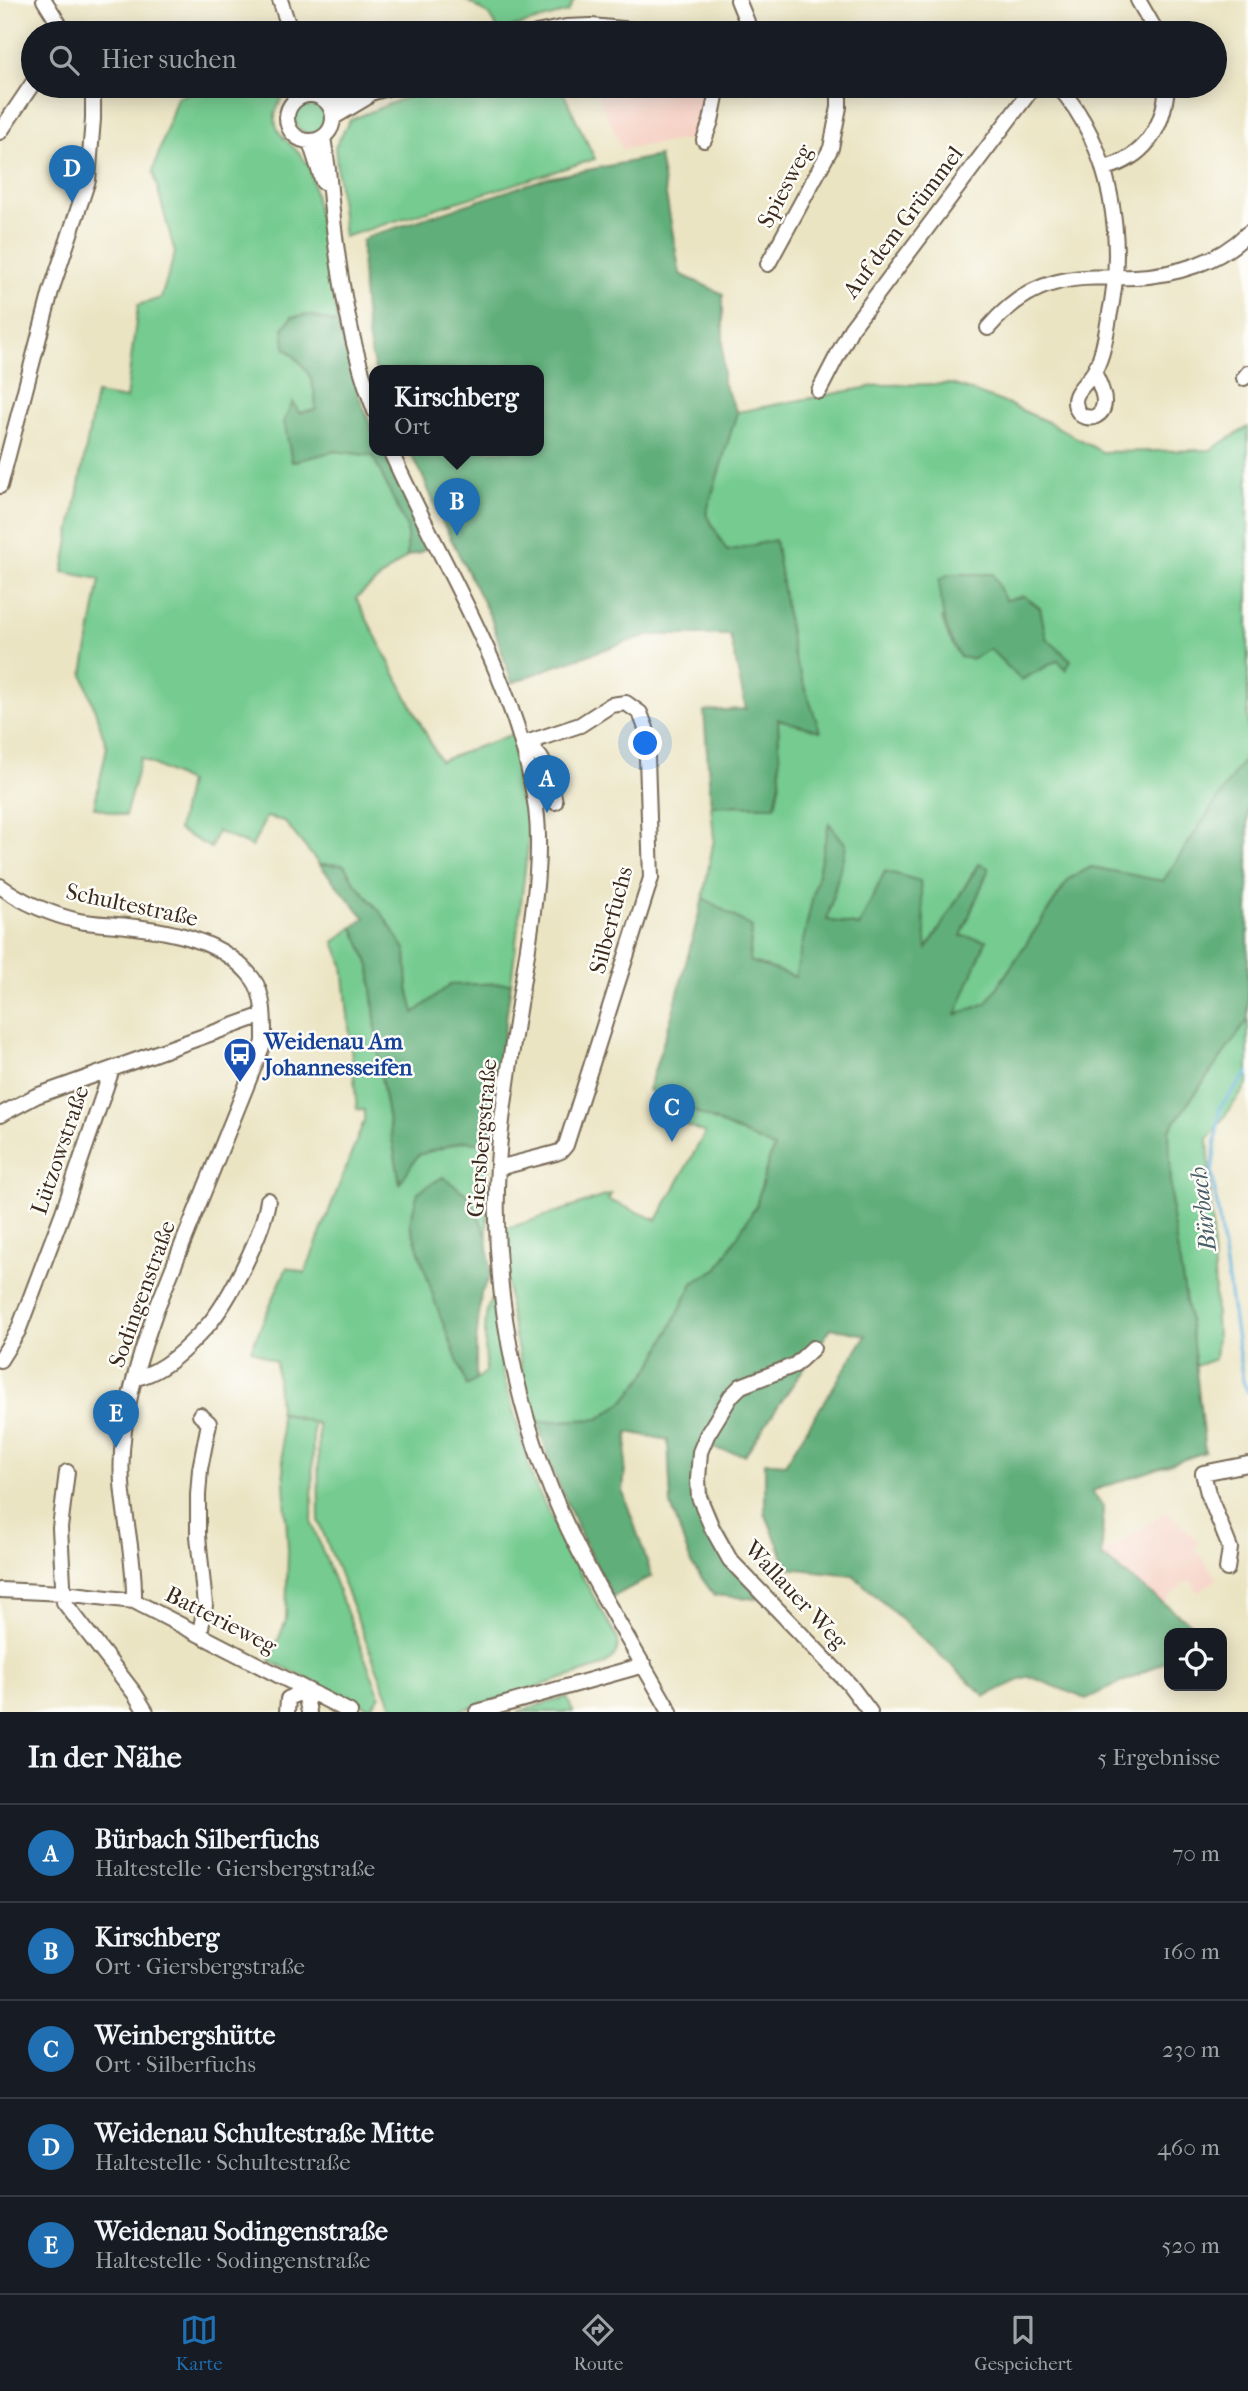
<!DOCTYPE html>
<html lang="de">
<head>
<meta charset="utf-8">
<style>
  body { margin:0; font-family:"IM FELL French Canon",serif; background:#20242c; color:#f1f3f6 }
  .controls { position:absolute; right:21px; bottom:21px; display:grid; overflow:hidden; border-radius:14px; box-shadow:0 4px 18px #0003 }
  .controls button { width:63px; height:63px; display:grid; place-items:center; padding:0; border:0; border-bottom:2px solid #363941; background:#171b24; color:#f1f3f6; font:35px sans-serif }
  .you { position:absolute; left:646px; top:744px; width:24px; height:24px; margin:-18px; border:5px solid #fff; border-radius:50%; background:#1a73e8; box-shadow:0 0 0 10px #1a73e833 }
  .badge { display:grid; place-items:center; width:46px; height:46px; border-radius:50%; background:#1f6fb2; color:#fff; font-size:23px; font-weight:700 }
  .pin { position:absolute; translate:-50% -58px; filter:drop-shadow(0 2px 4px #0008) }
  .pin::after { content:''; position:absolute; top:37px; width:24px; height:21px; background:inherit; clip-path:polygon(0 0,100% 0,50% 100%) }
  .popup { position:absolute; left:369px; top:365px; width:175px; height:91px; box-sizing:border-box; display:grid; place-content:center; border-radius:14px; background:#171b24; filter:drop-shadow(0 2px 5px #0005); font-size:23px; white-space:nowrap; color:#9ea1a6 }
  .popup b { font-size:26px; color:#f1f3f6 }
  .popup::after { content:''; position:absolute; left:50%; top:100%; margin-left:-14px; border:14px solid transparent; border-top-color:#171b24 }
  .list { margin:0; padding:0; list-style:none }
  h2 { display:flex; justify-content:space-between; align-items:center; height:91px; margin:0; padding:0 28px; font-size:30px }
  h2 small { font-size:23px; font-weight:400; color:#9ea1a6 }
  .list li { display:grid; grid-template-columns:46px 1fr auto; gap:21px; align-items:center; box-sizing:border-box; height:98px; padding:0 28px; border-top:2px solid #363941 }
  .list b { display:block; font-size:26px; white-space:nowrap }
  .list p { margin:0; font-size:23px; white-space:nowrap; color:#9ea1a6 }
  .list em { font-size:23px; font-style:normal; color:#9ea1a6 }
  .icon { flex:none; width:38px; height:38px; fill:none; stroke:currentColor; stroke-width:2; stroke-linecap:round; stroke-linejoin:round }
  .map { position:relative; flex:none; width:1248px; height:1712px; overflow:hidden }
  .search { position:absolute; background:#171b24; box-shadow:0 4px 18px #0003; left:21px; right:21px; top:21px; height:77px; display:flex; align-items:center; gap:18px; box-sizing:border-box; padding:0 24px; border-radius:38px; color:#9ea1a6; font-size:26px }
  .sheet { height:581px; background:#171b24 }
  nav { display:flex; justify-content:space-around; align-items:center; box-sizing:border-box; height:98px; border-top:2px solid #363941; background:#171b24; font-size:19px; color:#9ea1a6 }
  nav a { display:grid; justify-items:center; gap:4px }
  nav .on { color:#1f6fb2 }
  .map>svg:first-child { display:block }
  .built { fill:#f6d1c5 }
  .green { fill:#75cb90; stroke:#587a57; stroke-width:2; fill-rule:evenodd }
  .forest { fill:#60af7a; stroke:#4e6c4c; stroke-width:2 }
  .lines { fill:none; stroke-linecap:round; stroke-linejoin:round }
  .stream { stroke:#5dafd8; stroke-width:3.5 }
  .minor-casing { stroke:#796b58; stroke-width:18 }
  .minor { stroke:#fff; stroke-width:14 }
  .labels { text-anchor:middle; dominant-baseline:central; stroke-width:5; stroke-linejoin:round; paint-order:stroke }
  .street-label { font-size:23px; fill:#3b2a1e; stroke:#fdfcf7 }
  .transit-label { font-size:23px; font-weight:bold; fill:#164399; stroke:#fdfcf7; text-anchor:start }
  .water-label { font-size:24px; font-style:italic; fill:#495f68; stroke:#fdfcf7 }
</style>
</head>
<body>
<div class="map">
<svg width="1248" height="1712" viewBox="0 0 1248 1712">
  <rect width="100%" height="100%" fill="#fdfcf7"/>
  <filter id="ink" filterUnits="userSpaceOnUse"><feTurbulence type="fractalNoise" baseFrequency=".0143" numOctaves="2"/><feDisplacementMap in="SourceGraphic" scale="14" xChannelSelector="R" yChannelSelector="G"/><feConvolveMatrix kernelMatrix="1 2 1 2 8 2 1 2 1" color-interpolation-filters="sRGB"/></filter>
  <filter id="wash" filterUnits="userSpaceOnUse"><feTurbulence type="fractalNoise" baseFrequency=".00686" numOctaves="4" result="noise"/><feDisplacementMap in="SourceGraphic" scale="28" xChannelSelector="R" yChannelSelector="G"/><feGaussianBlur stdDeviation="1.57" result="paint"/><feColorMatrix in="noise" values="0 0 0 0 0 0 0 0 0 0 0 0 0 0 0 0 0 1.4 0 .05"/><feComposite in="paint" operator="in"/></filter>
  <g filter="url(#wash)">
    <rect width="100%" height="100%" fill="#ebe4c3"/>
    <path class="built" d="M594,86h110l2,30 -8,22 -76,11z
      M1166,1512l34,30 -5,6 22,31 -19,13 -7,-11 -7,2 -21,20 -61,-48z"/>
    <path class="green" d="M466,0h108l-6,12 -69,19 -10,-16z
      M204,86h81c2,11 -10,19 -10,31 0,23 23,28 31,46l3,-1 29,162 -28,-9 -18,2 -7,30c23,22 30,30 31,63l-18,3 -5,-10 -3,41 2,18 43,-11 38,5 34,72v28l-51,42 84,163 73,-27 8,32 10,56 -20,161 -61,2 -36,29 -6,-26 -2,-37 -23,-36 -28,-32 -11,-18 -25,-1 -35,-43 -18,-4 -14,30 -35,-16 -6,17 -33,-18 10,-48 -47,-24 -16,58 -31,-9 13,-60 -24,-73 17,-95 -37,-7 33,-178 30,5 12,-94 23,-7 14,-45 -22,-82 24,-74 27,-6z
      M434,86h126l35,73 -251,78 -9,-90 15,-27z
      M295 118a15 15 0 1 1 30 0a15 15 0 1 1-30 0Z
      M952,384l56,20 42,19 52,29 108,-2 38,-23v326l-85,129 -72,-15 -22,12 -82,124 -33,12 32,-74 -25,-5 27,-68 -10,-4 -51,86 -68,-24 -32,-6 19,-75 -17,-21 -33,153 -47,-16 3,-34 -49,-29 11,-59 -3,-34 64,1 5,-25 -2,-62 41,11 -26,-77 -18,-112 -48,10 -21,-37 31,-102 143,-27zM1040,608l6,30 20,31 -8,-9 -37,20 -31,-32 -30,9 -12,-21 -6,-18z
      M353,927l17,39 10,105 20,111 18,-27 46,-14 25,2 -2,94 -17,-40 -60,27 57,162 19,-14c0,-20 -5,-61 7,-76l10,78 31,109 41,81 43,75c1,14 -4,19 -15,27l-147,46h-62l-75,-190 -1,-98 -5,-2 -1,102 68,172 -10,12 -100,-47 16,-41 2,-70 -8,-137 31,9 -32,-11 -3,-49 -25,-13 36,-82 18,6 59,-152v-11l-7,-1 -14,-144 -9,-23z
      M1248,1020v64l-40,55 9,199 -2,21 -19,7 -24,-149 -3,-87z
      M678,1104l97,44 -7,14 -12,44 -38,62 -25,15 -42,84 -26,33 -26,19 -61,3 -13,-39 -15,-70 -7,-83 108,-36 -3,6 49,20 48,-87 -35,-15z
      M567,1697l6,15h-56z"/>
    <path class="forest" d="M659,156l21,118 43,20v89l14,29 -31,102 21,37 48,-11 18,113 27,78 -42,-12 2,62 -5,25 -64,-1 -7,-94 42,-2 -16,-74h-82l-90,30 -46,18 -21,-65 -50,-99 -21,-49 -12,-20h131v-80h-164c-11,-43 -13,-84 -13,-129l6,-4 179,-59z
      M310,315l28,9 21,72 16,40v14h8l48,95 -12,8 -12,3v-28l-34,-72 -38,-5 -43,11 -8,-41 9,-19 6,11 17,-3c-1,-33 -8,-41 -31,-63l-2,-19 9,-11z
      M949,574h44l12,26 19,-4 16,12 6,30 25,22 -5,10 -8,-10 -37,20 -31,-31 -19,10 -11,-2c-17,-28 -18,-45 -21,-77z
      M1248,753v267l-79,110 3,87 21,126 12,109 -113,39 11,15 -1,50 99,76 -32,1v27l-83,39 -57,-23 -44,20 -132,-121 -65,-7 -23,-55v-51l20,2 81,-129 -35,-7 -86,127 -39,-8 -6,39 11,28 33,54 14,31 -44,-4 -23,-32 -20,-58 -3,-65 -40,-8 -5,60 29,84 -39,21 -28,-53 -35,-79 -12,-43 61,-3 26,-19 26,-33 42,-84 25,-15 38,-62 12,-44 6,-14 -126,-58 25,-78 30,-114 49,29 -3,34 46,16 34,-154 17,22 -19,75 32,6 26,-55 35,10 7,68 52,-85 10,4 -28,68 25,4 -30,75 31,-12 82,-124 22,-12 72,14z
      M319,864l25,1 11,18 28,32 23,36 2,37 6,25 36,-28 61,-2 -22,160 -25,-2 -46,14 -18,28 -20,-112 -10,-105 -17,-39 12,-9z
      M443,1177l27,20 17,40 4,39 -10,17 -5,51v36l-9,6 -32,-84 -25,-79 8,-31z"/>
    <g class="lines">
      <path class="stream" d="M1248,1073l-28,34 -8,65 31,209 5,11"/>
    </g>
  </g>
  <g filter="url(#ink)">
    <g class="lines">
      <defs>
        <path id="minor" d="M44,0l15,24 1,9
          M280,0l11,33
          M738,0l9,22 -1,11
          M1138,0l19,33
          M536,33l30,-6 25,-1 74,7
          M1058,86c54,61 68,154 51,232 -3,17 -6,37 -14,52 -6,13 -28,24 -17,41 3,4 3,5 8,6 4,1 7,1 10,-1 16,-9 4,-31 -2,-44
          M287 118a23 23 0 1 1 46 0a23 23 0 1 1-46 0Z
          M330,105l64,-19
          M334,117l32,-19
          M0,132l33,-49
          M323,137c2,15 5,29 6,43 7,77 18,158 46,231
          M704,140l7,-19 7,-35
          M310,142l13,40
          M1105,168c41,-11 59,-41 62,-82
          M768,264l63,-116 8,-41v-21
          M988,328c18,-21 39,-38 66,-45 27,-8 53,-5 81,-6 40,-2 83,-14 113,-44
          M1244,378l4,-5
          M819,391l32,-62 183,-243
          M390,450c53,119 127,227 146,358 6,48 -2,99 -9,146 -9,56 -18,111 -25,166 -16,132 5,271 59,393 31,69 72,133 109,199
          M0,486l51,-195 37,-111 5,-61v-23l-3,-10
          M523,744c25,11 26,33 32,58
          M0,886c22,16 52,29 79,35 15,3 32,3 48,5 44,5 97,14 126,53 12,16 11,44 11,63l-108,268c-19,54 -38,114 -34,173 3,40 13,78 12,118
          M0,1115l36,-19 227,-81
          M498,1168l58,-15 5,-2 5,-6 85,-267 -5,-150 -6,-15 -14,-10 -15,2 -31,20 -57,19
          M813,1348l-18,17 -54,21 -10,10 -24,39 -7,17 -2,27 1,18 13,31 18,32 119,124 21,28
          M0,1360l18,-29 45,-119 49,-143
          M135,1378c28,-5 54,-32 73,-53 21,-24 56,-93 60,-125
          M200,1415l9,8 -9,46 -2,26v41l7,69 -5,29
          M67,1472l-7,56 4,74 71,92 11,18
          M1227,1569l3,-21 -22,-55 -5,-20 45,-9
          M0,1590l64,3 70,8 216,111
          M304,1689l5,23
          M287,1712l1,-13 16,-10
          M477,1712l167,-47"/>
      </defs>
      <use href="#minor" class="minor-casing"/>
      <use href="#minor" class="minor"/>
    </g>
  </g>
  <defs>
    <symbol id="bus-pin" viewBox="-11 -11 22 30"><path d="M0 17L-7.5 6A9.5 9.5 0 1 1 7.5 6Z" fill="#1a4fb4" stroke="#fdfcf7"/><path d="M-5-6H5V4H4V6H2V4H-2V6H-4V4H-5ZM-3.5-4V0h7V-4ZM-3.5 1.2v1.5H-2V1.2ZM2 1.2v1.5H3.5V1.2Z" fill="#fff"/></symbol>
  </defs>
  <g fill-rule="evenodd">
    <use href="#bus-pin" x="221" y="1035" width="38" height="52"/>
  </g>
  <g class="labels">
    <g class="street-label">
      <text transform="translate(785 186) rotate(-62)">Spiesweg</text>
      <text transform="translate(903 222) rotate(-53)">Auf dem Grümmel</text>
      <text transform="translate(132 905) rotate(12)">Schultestraße</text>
      <text transform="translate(611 920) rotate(-75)">Silberfuchs</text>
      <text transform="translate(482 1138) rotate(-85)">Giersbergstraße</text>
      <text transform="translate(60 1150) rotate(-71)">Lützowstraße</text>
      <text transform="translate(142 1294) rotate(-70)">Sodingenstraße</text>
      <text transform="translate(796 1595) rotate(47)">Wallauer Weg</text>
      <text transform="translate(221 1620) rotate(27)">Batterieweg</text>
    </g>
    <g class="transit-label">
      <text x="264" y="1041">Weidenau Am<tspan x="264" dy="26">Johannesseifen</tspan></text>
    </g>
    <g class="water-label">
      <text transform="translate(1203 1209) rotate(-97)">Bürbach</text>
    </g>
  </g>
</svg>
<div class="controls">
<button><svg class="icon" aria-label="locate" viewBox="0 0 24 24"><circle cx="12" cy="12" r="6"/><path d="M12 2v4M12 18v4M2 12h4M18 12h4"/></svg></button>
</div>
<div class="you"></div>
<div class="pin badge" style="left:547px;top:813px">A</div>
<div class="pin badge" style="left:457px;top:536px">B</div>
<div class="popup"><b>Kirschberg</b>Ort</div>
<div class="pin badge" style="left:672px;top:1142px">C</div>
<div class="pin badge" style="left:72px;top:203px">D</div>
<div class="pin badge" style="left:116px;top:1448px">E</div>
<div class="search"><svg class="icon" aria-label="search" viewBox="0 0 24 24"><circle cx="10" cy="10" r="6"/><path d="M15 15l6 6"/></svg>Hier suchen</div>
</div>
<section class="sheet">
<h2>In der Nähe<small>5 Ergebnisse</small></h2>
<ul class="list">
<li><span class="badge">A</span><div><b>Bürbach Silberfuchs</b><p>Haltestelle · Giersbergstraße</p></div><em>70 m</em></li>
<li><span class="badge">B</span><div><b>Kirschberg</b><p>Ort · Giersbergstraße</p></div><em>160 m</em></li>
<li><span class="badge">C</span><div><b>Weinbergshütte</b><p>Ort · Silberfuchs</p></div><em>230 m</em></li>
<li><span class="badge">D</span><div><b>Weidenau Schultestraße Mitte</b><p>Haltestelle · Schultestraße</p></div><em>460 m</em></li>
<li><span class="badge">E</span><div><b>Weidenau Sodingenstraße</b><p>Haltestelle · Sodingenstraße</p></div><em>520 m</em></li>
</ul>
</section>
<nav>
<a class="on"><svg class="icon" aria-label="map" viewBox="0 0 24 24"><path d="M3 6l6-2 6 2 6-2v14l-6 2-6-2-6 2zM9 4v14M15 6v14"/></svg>Karte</a>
<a><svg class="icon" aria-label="directions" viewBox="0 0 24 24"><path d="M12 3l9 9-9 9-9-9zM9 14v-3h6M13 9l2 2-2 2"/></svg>Route</a>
<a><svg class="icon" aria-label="saved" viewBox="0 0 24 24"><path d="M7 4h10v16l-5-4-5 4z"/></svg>Gespeichert</a>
</nav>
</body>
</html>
